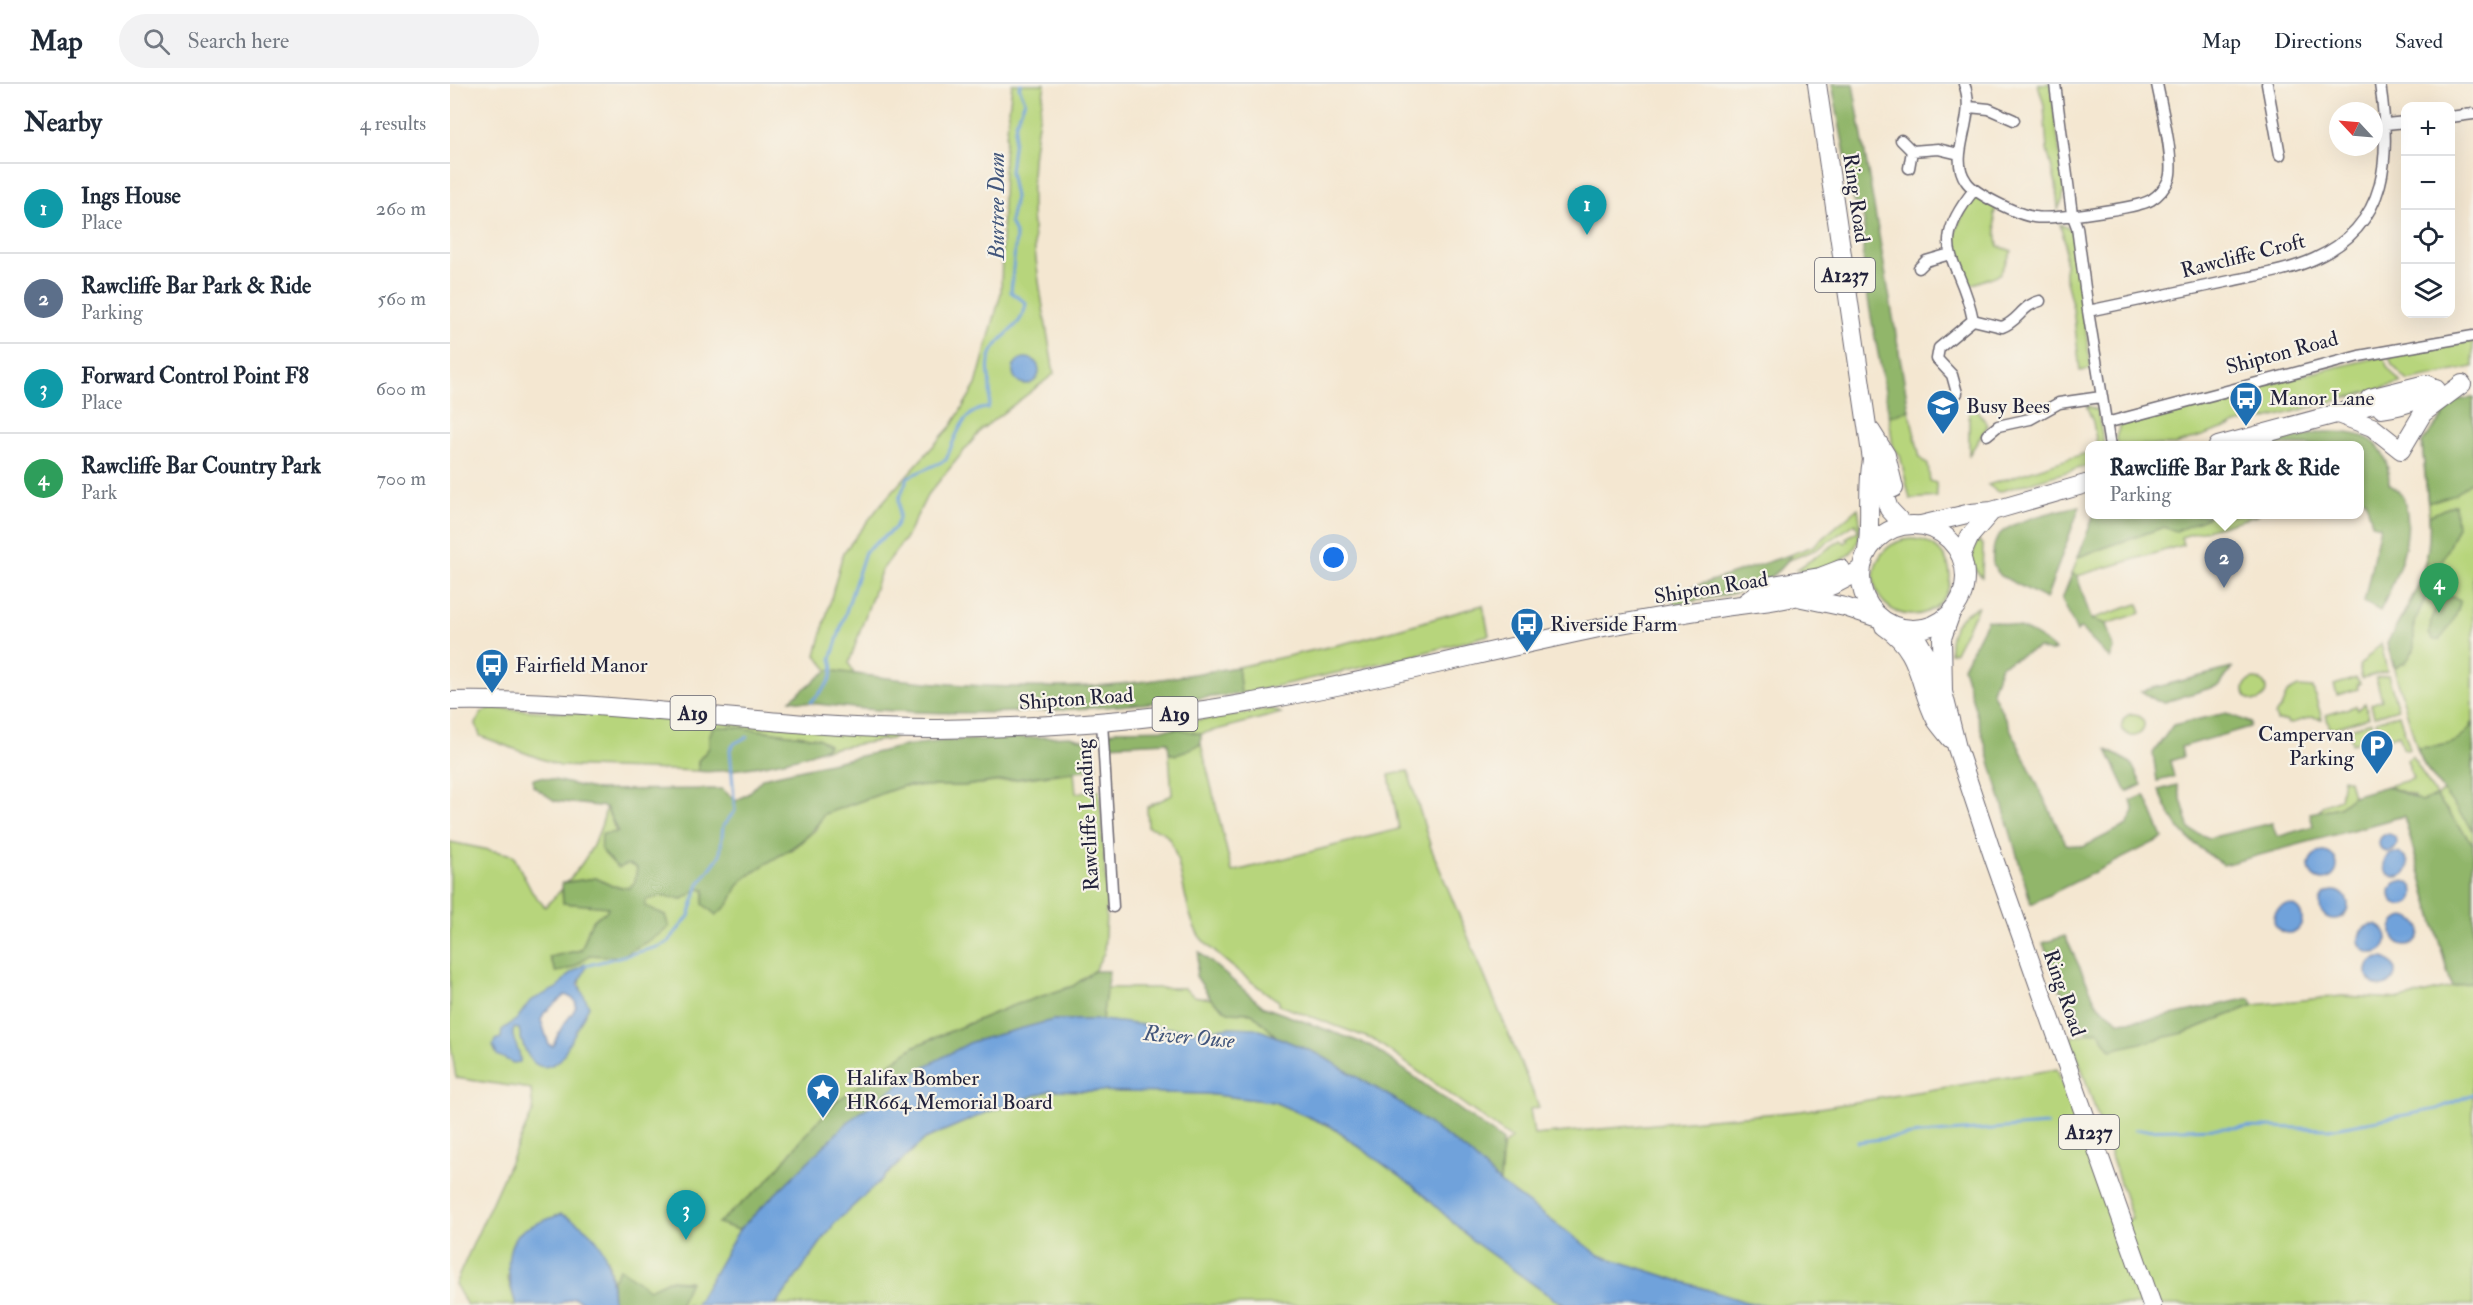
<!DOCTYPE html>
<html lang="en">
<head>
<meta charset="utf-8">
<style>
  body { margin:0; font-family:"IM FELL Double Pica",serif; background:#f2f2f3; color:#1f2937 }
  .controls { position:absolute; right:18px; top:18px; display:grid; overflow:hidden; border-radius:12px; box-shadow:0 6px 24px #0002 }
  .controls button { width:54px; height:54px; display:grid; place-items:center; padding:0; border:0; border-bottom:2px solid #e0e1e3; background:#fff; color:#1f2937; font:30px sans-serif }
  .compass { position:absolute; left:1879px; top:18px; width:54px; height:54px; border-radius:50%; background:#fff; box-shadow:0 6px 24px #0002; rotate:296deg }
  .you { position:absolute; left:884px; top:474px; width:21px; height:21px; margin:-15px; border:4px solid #fff; border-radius:50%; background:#1a73e8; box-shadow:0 0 0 9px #1a73e833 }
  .badge { display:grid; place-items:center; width:39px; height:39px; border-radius:50%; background:#d93025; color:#fff; font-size:20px; font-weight:700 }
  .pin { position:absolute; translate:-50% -50px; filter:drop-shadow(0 2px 3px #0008) }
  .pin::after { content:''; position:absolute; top:32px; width:21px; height:18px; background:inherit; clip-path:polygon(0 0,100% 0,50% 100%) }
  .popup { position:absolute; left:1635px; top:357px; width:279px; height:78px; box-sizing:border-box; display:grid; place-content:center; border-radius:12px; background:#fff; filter:drop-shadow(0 2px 4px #0005); font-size:20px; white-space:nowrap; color:#747a83 }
  .popup b { font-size:22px; color:#1f2937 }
  .popup::after { content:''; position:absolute; left:50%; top:100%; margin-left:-12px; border:12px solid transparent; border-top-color:#fff }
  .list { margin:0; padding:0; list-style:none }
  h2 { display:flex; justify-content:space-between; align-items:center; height:78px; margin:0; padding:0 24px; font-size:26px }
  h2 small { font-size:20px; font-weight:400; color:#747a83 }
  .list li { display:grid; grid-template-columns:39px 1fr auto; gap:18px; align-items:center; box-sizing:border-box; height:90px; padding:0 24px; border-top:2px solid #e0e1e3 }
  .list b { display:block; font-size:22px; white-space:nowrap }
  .list p { margin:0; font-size:20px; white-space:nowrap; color:#747a83 }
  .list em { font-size:20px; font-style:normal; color:#747a83 }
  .icon { flex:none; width:33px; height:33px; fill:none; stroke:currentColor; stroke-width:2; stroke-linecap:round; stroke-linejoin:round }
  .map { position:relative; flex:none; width:2023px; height:1221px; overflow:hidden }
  header { display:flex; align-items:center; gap:36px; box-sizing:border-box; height:84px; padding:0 30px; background:#fff; border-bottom:2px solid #e0e1e3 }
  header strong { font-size:28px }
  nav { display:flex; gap:33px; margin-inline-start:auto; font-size:21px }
  .search { width:420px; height:54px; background:#f2f2f3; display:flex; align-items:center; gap:15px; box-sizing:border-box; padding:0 21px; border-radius:33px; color:#747a83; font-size:22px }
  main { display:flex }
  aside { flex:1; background:#fff }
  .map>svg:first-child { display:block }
  .green { fill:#b7d57b; stroke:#6c7c5b; stroke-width:1.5; fill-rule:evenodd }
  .forest { fill:#91b66b; stroke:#5a6c53; stroke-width:1.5 }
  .water { fill:#70a2db; stroke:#49628b; stroke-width:1.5; fill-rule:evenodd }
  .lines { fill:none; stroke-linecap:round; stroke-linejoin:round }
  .stream { stroke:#70a2db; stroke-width:3 }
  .minor-casing { stroke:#6c6770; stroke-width:13 }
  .primary-casing { stroke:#6c6770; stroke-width:20 }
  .trunk-casing { stroke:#6c6770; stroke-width:20 }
  .minor { stroke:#fff; stroke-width:10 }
  .primary { stroke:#fff; stroke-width:18 }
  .trunk { stroke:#fff; stroke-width:18 }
  .labels { text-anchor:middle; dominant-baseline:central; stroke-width:4.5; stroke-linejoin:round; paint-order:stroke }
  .shield { fill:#f7f3e8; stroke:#62616f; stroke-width:1.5 }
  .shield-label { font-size:20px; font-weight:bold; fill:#22223b }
  .street-label { font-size:21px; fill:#22223b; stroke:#f7f3e8 }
  .poi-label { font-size:21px; fill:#22223b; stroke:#f7f3e8; text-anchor:start }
  .water-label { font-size:22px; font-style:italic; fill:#41557b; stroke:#f7f3e8 }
</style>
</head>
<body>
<header>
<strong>Map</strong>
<div class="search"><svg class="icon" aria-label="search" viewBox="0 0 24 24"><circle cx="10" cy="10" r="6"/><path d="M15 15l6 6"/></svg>Search here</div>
<nav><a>Map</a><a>Directions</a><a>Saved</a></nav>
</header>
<main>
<aside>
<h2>Nearby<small>4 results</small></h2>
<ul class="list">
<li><span class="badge" style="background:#0f9aa8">1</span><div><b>Ings House</b><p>Place</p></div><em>260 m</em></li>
<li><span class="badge" style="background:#5c6f8a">2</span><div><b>Rawcliffe Bar Park &amp; Ride</b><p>Parking</p></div><em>560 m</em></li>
<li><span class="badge" style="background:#0f9aa8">3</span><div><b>Forward Control Point F8</b><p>Place</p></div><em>600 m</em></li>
<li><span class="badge" style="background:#2e9e5b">4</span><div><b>Rawcliffe Bar Country Park</b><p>Park</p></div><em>700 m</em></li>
</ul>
</aside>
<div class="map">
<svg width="2023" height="1221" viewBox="0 0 2023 1221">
  <rect width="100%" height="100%" fill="#f7f3e8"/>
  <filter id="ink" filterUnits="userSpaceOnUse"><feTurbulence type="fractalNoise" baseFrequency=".0167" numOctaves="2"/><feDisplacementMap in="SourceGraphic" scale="12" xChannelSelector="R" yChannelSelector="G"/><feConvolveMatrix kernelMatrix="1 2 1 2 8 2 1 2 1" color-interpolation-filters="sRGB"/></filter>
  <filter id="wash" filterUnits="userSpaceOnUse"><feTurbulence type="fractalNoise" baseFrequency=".008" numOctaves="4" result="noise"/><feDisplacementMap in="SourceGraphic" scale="24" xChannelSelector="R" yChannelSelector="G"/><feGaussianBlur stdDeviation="1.35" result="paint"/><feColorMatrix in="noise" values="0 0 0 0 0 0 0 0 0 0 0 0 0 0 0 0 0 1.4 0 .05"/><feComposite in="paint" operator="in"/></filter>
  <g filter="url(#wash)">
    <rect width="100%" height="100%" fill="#f4e7d1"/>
    <path class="green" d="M562,0h33c-4,25 -10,51 -12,77 -6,72 10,143 21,213l-72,55 -55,67 -20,40 -26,35 -32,92 5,11 -26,-4 -12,-15 27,-102 39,-50 70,-78 24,-40 25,-92 3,-138z
      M1588,0h13l13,102 -1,13 -5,10 -2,-25 -9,-34 -3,-45z
      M1524,111l24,9 -4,10 4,32 14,5 -12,23 -32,12c-18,-46 -19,-48 6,-91z
      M1610,140l12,6 2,11 17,128 -11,2 -7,-63 -8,-31v-35z
      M2023,257v26l-65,14 -16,-16 -3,-10z
      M1934,272l3,11 14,16 -138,37 -23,3 -65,22h-57l-2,-8 4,-12 162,-45z
      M2023,314v907h-707l-20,-3 -147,-47 -99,-72 3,-37 8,-8 -137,-98 -95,-35v-4c-18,-11 -66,-48 -79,-64 -17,-22 -18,-89 -35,-103 -5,-5 -11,-5 -17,-7l-1,-20 25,-12 -3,-42 7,2 25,-11 31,128 167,-43 -10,-54 19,-4 23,77 108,259 -9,2 4,26 267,-24 256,-42 56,157 19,-8 -61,-181 27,-6 86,2 70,-28 88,-9 58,3 52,-12 -48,-171 10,-20 -27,-10 26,-7 -6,-19 5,-4 24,40 7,-5 -19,-26 -7,-17 -30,-104 32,-60 12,-46 -9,-95 34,-43z
      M1519,315l7,2 2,11 10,13 -19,30z
      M1636,321l11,5 7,35h-7l-4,-23z
      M1459,326l11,48 8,7 2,16 6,2 1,14 -27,2 -10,-44 -7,-8 -4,-30z
      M1639,368l-2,14 -89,26 -10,-7z
      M1408,424c2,9 3,19 1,28 -3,25 -43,39 -63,34l45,-30 4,3 3,-3 -2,-2 12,-7 -2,-8 -39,26 -28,11 3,-6 21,-8z
      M1759,431h50l-78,22 2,8 -106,31 -5,-2 6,-17 86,-30 12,4 31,-13z
      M1424 493a38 38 0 1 1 76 0a38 38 0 1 1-76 0Z
      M1528,456l5,5 -1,32c-13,-11 -11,-23 -4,-37z
      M1688,520l3,9 -35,11 -15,-5z
      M1033,521l6,30 -85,23 -163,36 -3,-27 121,-27z
      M1528,523l-23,45 -5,1c-2,-22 8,-38 28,-46z
      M1931,559l6,28 -25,7 -3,-12z
      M1938,591l10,34 -24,7 -3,-12 11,-4 -6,-22z
      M1906,594l4,5 -3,2 1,4 -21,6 -3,-10z
      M1794 606a11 11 0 1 1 22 0a11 11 0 1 1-22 0Z
      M1848,603l15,1 9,31 -10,-2 -24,7 -1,-3h-10l-2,-6 7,-9 5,-13z
      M1915,619l4,14 -39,12 -4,-14 30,-9 2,4z
      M40,624l411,25 -10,6 -69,11 7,-5 -11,-7 -83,-11 -26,10v11l-11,13v10l-138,-5 -80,-30 -4,-12 5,-11z
      M822,625l9,4 -80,21 -28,-5 5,-6z
      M1672 641a11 11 0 1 1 22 0a11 11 0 1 1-22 0Z
      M1949,630l11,35 -3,1 -4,-2 -4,-14 -17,6 -6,-19z
      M1921,638l5,15 -24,7 -4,-15z
      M624,688l2,21 23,-3 8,105 -3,58 -10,18 -21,15 -64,21 -94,39 -110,89 -40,49 -47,39 21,7 -43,75h-17l10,-24 -21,-1 -19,10 -29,-22 -8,14 -4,-23 -101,17 9,29h-49l-12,-21 78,-173 -2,-22 -75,-11 -6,-37v-199l63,13 19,37 13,15 17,-18 1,14 45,3 -1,5c-23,12 -16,19 -26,39l-31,7 6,15c14,-1 24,-8 33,-17l33,1c15,-11 33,-16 47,-29l-16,-18 -8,-2v-7l16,-4 22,3 15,-10 7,1 -2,14 26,-1 11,-21 34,-24 19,-9 22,-19 9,-16 79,-28h60zM135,882c-8,17 -5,25 4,40l-29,53 -43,-39c15,-25 24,-18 41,-33 10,-9 15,-15 27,-21z
      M1893,694l6,2 4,16 -14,11 -20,4 3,-5 18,-7z
      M156,723l23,57 8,4 -2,14 -6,6 -17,-2 -16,-8 -29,4c20,-22 34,-46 39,-75z
      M656,904h78l10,8 17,3 17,13 24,1 25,24c-38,-16 -45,-6 -82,-6 -30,0 -63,-7 -93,-11z
      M601,1006l155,4 68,8 57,25 85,61 57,53 81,58 13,6h-791l58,-81 91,-85 65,-28z"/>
    <path class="forest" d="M1382,0h21l56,326 -20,7c-7,-54 -23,-109 -26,-164 -1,-18 7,-38 -9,-51z
      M2023,314v82l-18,14 -27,9 -6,-60 34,-43z
      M1873,348c40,-1 66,6 66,52 5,4 12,7 14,13 14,36 -7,82 -23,114l-16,-9 16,-76 -8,-2 -6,-24 -7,-4v-50l-97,-1z
      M2005,420l2,24 -43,95v27l-8,12 -11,6 -8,-24c6,-15 17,-27 24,-41 14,-28 20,-56 18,-87z
      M1630,422l-34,93 -45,-23 -8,-10c-1,-11 -1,-23 7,-32 14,-14 60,-24 80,-28z
      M1644,431v-1l115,1 -2,3 -31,13 -12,-4 -86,30z
      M1342,470c-25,40 -73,42 -115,50l-12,-8z
      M1622,490l5,2 14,43 15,5 8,25 -4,10 -30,-31 -3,4 -15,-33z
      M2000,512l10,5c-2,15 -11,28 -21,39h-5l-5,-6c2,-17 6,-29 21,-38z
      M1537,536c30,6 44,9 68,30l-5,2 -12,-4 -37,17 -9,26 74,153 17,3 44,-22 7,-13 -3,-11 14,-6 18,43 -132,66 -68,-237z
      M788,583l3,27c-150,16 -301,30 -451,6l38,-30c99,15 201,23 301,13 37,-3 73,-11 109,-16z
      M1782,584l-12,17 -55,17 -8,-1 -16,-10z
      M1776,629l25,10 -1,4 -69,20 2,10 -13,4 4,16 -17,4 -4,-28 20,-28z
      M2023,638v109l-49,-66 -7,-17c25,-2 44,-1 56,-26z
      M263,643h22l83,11 11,7c-17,14 -109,30 -131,26v-10l11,-13v-11z
      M730,645l21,5v10l-25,11 -7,-2 -1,-11 -61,3v-11l11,-4z
      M620,652l22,6 5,26 -134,18h-60l-79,28c-20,36 -54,42 -82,67 -6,5 -8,15 -12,21 -3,5 -9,9 -14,13l-13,-11 2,-14 -7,-1 -15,10 -22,-3 -15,4 -1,6 20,9 4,12c-14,13 -32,18 -47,30l-33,-2c-9,9 -19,16 -33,17l-7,-15 32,-7c10,-20 3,-27 26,-39l1,-4 -45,-4 -1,-20 34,-5 16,8 17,2 6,-6 2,-14 -8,-4 -11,4 -17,-18 1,-16 16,-2 -12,-25 -51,-6 -22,-15v-7l8,-2 57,13 124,-1 14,12 13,-8 14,-15 142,-32 38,-5z
      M1657,666l24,13 11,22 -15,7z
      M1727,701l13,45 19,8 63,-15 5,14 36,-11 -3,-13 29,-6 14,-11 34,-10 34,15 15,-5 37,48v138l-21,5 -48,-171 -181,49c-37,-27 -46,-31 -64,-75z
      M1615,852l32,68 23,18 37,-4 93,-20 4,7 -70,28 -73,17 -13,-19 -10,2c-24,-25 -33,-58 -45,-90z
      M749,868l65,55 107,39 131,94 -2,43 -31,-30 -73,-53 -78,-46 -41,-17 -25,-24 -24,-1 -17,-13 -15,-23z
      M644,887h15l-7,49h-49l-82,22 -121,78 -111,110 -21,-7 47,-39 40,-49 32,-34 78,-55 94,-39 64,-21z
      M170,1184l29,21 19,-9 22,2 -11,23h-66l-1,-23z"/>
    <path class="water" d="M563 287a13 13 0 1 1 26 0a13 13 0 1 1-26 0Z
      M1929 759a9 9 0 1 1 18 0a9 9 0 1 1-18 0Z
      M1859 782a14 14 0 1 1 28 0a14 14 0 1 1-28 0Z
      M1934 781a12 12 0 1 1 24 0a12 12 0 1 1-24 0Z
      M1940 809a12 12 0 1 1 24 0a12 12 0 1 1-24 0Z
      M1870 821a14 14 0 1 1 28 0a14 14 0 1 1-28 0Z
      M1824 835a14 14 0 1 1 28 0a14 14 0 1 1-28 0Z
      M1942 847a14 14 0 1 1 28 0a14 14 0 1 1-28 0Z
      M1909 855a14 14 0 1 1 28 0a14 14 0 1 1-28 0Z
      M1917 888a14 14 0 1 1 28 0a14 14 0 1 1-28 0Z
      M135,880l1,4 -8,16 11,22 -28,53c-26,22 -38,-8 -42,-30l-5,-1c-5,11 8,22 6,34l-7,1 -16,-8 -4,-9 2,-6 6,-2 1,-8 15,-11 13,-18 27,-13 12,-14zM115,911c21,7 7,18 -1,29 -4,6 -8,14 -11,22l-4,-1 -8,-25 3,-7z
      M603,936h49l93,11 36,-4 24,1 63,26 78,46 73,53 31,30 99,72 147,47 20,3h-199l-13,-6 -81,-58 -57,-53 -84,-61 -58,-25 -68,-8 -155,-4 -61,21 -65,28 -91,85 -58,81h-80l43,-75 111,-110 72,-52 49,-26z
      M111,1130c44,20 50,45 52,91h-26l-13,-7 -18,7h-40c-7,-22 -16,-61 9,-76 11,-6 24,-10 36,-15z"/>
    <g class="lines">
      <path class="stream" d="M361,618c12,-13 27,-24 20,-43l34,-107 30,-24 4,-10v-19l9,-22 38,-17c8,-20 17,-52 42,-52 7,-18 -5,-39 4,-56 10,-20 31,-24 34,-49l-15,-11 5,-56 -6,-14 5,-25 -5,-25 6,-50 9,-21 -6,-14 2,-3
        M135,882l76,-20 7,-4 21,-26 10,-32 21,-29 3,-29 12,-15 -5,-62 5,-6 12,-6
        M1685,1046l132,-3 62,2 108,-20 36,-15
        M1407,1058l63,-8 127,-9"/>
    </g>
  </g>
  <g filter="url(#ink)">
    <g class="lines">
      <defs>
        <path id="minor" d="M1514,0c14,35 -17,70 2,97 8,13 53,34 68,36 16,3 104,-9 117,-17 7,-4 15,-13 18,-21 6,-18 -8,-74 -12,-95
          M1605,0l17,130 5,13 11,84 22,135
          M1817,0l13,71
          M1519,23l20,2 25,11
          M2000,33l23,-3
          M1936,40l20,-2
          M1451,56l11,11 26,-2 21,5
          M1459,84l3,-17
          M1469,184l7,-7 24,-7
          M1638,227c47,-10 95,-20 142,-30 28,-6 58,-10 84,-22 76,-34 77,-104 66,-175
          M1523,236c-12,-63 -48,-69 1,-130
          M1507,309l-5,-18 -15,-16 2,-11 34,-28 29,7c17,-6 20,-22 38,-26
          M1656,339l253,-67 114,-20
          M1537,351l11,-9 32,-7 29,-16 42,-6
          M652,638l11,185"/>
        <path id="primary" d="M1920,314l56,-14 8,5
          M1932,325c23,-4 36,-8 54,-20
          M1885,329l37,14 29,23 22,-37 39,-29
          M1768,362l155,-42 12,-2 7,5
          M1471,441l50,-12 21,-2 97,-28
          M1511,472l9,-20 22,-25"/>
        <path id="trunk" d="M1367,0l55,376 17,49 15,16
          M1421,347l15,24 8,33
          M1411 493a52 52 0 1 1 104 0a52 52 0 1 1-104 0Z
          M1417,467c5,-31 -1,-60 5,-91
          M1352,514l43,9 33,11
          M1295,519l22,-17 53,-9 21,-8
          M1434,542c39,26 33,57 52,94 4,6 10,13 15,19
          M1461,545l14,24 8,23 10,16 14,56 36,108 159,449
          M1493,607l-1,-53 9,-25
          M0,617c163,-3 325,29 488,28 81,-1 164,-5 244,-16 142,-19 281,-57 422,-86 38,-7 76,-14 114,-19 52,-8 99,-7 143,-39"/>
      </defs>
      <use href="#minor" class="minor-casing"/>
      <use href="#primary" class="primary-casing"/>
      <use href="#trunk" class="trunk-casing"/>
      <use href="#minor" class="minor"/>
      <use href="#primary" class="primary"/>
      <use href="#trunk" class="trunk"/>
    </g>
  </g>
  <defs>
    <symbol id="bus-pin" viewBox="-11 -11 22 30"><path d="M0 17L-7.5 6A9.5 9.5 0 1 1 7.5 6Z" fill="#1f6fb2" stroke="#f7f3e8"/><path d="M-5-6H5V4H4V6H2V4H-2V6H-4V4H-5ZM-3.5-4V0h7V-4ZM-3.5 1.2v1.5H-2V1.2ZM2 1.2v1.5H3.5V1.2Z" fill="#fff"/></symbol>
    <symbol id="school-pin" viewBox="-11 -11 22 30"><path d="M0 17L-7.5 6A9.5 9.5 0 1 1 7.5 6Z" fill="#1f6fb2" stroke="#f7f3e8"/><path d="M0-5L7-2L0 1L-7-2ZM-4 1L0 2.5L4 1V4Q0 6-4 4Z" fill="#fff"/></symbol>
    <symbol id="parking-pin" viewBox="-11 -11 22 30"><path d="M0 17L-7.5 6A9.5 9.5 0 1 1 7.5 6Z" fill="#1f6fb2" stroke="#f7f3e8"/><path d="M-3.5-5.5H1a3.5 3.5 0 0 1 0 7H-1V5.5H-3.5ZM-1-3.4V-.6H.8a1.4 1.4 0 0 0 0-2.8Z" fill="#fff"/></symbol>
    <symbol id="sight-pin" viewBox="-11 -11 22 30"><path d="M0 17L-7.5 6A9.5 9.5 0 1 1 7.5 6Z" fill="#1f6fb2" stroke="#f7f3e8"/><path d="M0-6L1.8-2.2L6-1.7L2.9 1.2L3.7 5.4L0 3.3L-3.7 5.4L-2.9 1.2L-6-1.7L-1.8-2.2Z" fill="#fff"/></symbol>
  </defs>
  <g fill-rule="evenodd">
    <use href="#bus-pin" x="1777" y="295" width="38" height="52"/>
    <use href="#school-pin" x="1474" y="303" width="38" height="52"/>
    <use href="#bus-pin" x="1058" y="521" width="38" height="52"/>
    <use href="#bus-pin" x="23" y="562" width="38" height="52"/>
    <use href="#parking-pin" x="1908" y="643" width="38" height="52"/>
    <use href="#sight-pin" x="354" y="987" width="38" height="52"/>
  </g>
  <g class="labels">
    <g class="shield">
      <rect x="1365" y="174" width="60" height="34" rx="4.5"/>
      <rect x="220.5" y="612" width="45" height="34" rx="4.5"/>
      <rect x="702.5" y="613" width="45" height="34" rx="4.5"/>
      <rect x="1609" y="1031" width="60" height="34" rx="4.5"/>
    </g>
    <g class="shield-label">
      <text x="1395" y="191">A1237</text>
      <text x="243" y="629">A19</text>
      <text x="725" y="630">A19</text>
      <text x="1639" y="1048">A1237</text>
    </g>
    <g class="street-label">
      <text transform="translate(1406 114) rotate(82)">Ring Road</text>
      <text transform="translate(1793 172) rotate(-14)">Rawcliffe Croft</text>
      <text transform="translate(1832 269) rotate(-15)">Shipton Road</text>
      <text transform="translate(1261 504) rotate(-9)">Shipton Road</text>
      <text transform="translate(626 615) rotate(-4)">Shipton Road</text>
      <text transform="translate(638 731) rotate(-93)">Rawcliffe Landing</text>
      <text transform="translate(1614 909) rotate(71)">Ring Road</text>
    </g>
    <g class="poi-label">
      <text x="1819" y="314">Manor Lane</text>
      <text x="1516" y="322">Busy Bees</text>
      <text x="1100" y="540">Riverside Farm</text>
      <text x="65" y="581">Fairfield Manor</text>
      <text x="1904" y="650" text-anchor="end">Campervan<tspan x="1904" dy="24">Parking</tspan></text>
      <text x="396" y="994">Halifax Bomber<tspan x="396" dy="24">HR664 Memorial Board</tspan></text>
    </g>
    <g class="water-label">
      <text transform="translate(547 122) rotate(-90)">Burtree Dam</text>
      <text transform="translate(739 953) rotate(5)">River Ouse</text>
    </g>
  </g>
</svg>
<div class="controls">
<button>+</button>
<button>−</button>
<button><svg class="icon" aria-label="locate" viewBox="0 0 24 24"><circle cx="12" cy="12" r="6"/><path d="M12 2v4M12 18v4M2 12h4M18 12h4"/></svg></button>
<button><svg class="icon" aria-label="layers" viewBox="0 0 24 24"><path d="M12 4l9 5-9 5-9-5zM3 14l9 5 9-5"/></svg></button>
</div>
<svg class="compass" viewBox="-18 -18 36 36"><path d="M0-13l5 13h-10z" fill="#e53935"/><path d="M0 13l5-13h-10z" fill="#747a83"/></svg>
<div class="you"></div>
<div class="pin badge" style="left:1137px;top:151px;background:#0f9aa8">1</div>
<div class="pin badge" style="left:1774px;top:504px;background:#5c6f8a">2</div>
<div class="popup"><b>Rawcliffe Bar Park &amp; Ride</b>Parking</div>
<div class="pin badge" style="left:236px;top:1156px;background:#0f9aa8">3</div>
<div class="pin badge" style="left:1989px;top:529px;background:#2e9e5b">4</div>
</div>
</main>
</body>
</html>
